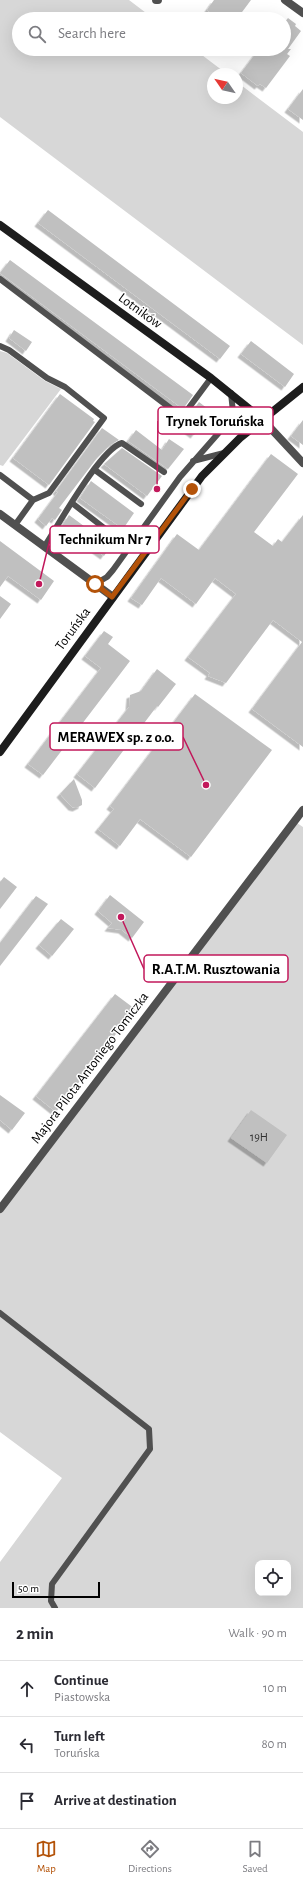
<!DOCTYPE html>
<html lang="en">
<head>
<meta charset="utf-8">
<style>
  body { margin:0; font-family:"Alegreya Sans",sans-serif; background:#f2f2f3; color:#2b2b33 }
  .controls { position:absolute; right:12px; bottom:12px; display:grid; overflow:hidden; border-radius:8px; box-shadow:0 4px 16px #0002 }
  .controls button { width:36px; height:36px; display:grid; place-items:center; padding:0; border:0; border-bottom:1px solid #e1e1e2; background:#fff; color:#2b2b33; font:20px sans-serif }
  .compass { position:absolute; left:207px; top:68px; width:36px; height:36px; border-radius:50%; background:#fff; box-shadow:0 4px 16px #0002; rotate:304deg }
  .scale { position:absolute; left:12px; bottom:10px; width:88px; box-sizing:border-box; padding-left:4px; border:2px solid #000; border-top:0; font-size:11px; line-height:14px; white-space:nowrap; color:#000; -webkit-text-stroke:3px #fff; paint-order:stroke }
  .stop { position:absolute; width:12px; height:12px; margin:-9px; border:3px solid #b45309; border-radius:50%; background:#fff }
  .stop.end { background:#b45309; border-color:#fff; box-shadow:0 1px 4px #0008 }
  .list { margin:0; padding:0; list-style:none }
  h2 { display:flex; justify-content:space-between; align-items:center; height:52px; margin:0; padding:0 16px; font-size:17px }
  h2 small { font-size:13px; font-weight:400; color:#7c7c81 }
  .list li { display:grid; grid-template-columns:26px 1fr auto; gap:12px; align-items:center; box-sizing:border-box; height:56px; padding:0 16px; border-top:1px solid #e1e1e2 }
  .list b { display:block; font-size:15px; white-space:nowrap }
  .list p { margin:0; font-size:13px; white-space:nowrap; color:#7c7c81 }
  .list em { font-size:13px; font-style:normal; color:#7c7c81 }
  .icon { flex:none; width:22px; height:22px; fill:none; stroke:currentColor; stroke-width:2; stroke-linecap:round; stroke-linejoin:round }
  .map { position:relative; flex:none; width:303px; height:1608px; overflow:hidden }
  .search { position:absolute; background:#fff; box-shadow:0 4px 16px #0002; left:12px; right:12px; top:12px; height:44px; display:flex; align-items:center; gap:10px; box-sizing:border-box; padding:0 14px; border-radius:22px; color:#7c7c81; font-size:15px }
  .sheet { height:220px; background:#fff }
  nav { display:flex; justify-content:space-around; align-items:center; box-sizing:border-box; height:56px; border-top:1px solid #e1e1e2; background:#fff; font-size:11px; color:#7c7c81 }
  nav a { display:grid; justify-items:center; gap:2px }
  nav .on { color:#b45309 }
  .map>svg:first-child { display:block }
  .green { fill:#d7d7d7; fill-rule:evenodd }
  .building { fill:#c0c0c0; filter:url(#shadow) }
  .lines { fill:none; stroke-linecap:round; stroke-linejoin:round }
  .lane { stroke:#505050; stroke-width:6 }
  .street { stroke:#505050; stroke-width:8 }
  .secondary { stroke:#1d1d1d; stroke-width:8 }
  .route { stroke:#b45309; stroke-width:5 }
  .labels { text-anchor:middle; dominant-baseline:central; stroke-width:3; stroke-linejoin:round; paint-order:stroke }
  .number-label { font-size:12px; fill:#303030 }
  .street-label { font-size:14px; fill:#000; stroke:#fff }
  .leader { fill:none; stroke:#c2185b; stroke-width:1.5 }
  .callout-dot { fill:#c2185b; stroke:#fff; stroke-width:1.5 }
  .callout { fill:#fff; stroke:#c2185b; stroke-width:1.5 }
  .callout-label { font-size:15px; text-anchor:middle; font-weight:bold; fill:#000 }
</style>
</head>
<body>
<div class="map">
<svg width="303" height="1608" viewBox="0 0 303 1608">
  <defs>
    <filter id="shadow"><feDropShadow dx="-3.5" dy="3.5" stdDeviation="0" flood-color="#0004"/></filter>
  </defs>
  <rect width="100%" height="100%" fill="#fff"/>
  <path class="green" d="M0,0h129l25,19h-135v30h175l33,25h-14v24h24v-16l66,50v213l-303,-228z
    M0,351l7,2 38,28 16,8 -58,77 -3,-1z
    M294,821l9,6v781h-303v-46l62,-84 -62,-46v-223zM258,1563h30v30h-30z"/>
  <path class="building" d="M214,0h37l-9,12 9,7h-43l4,-5 -5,-4z
    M288,18l8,6 -1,2 6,5 -13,18h3l-4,5 3,2 -24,32 -6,-4 -2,2 -17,-13 18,-24h25v-26z
    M303,89v31l-15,-11z
    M48,210l182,136 -10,13 -182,-136z
    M10,260l183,135 -10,14 -183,-136z
    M14,330l18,12 -6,9 -17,-13z
    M251,341l43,33 -9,13 -44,-33z
    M60,394l34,25 -1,2 2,1 -46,63 -36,-27z
    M199,402l13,10 -18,23 -8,-6 6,-9 -1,-1 2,-3 -3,-2z
    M303,420v25l-12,-9z
    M102,428l17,12 -9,5 -13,13 -38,50 3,2 -7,10 -3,-2 -6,8 -8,-7 20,-27 -2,-1z
    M136,430l26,20 7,-11 15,10 -16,20 -40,-28z
    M122,448l40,28 -15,20 -43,-32z
    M271,454l27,20 -44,58 19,14 5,-7 4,3 21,-27v232l-51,-38 50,-67 -29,-22 -47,63 -18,-7 2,-3 -22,-16 48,-63 -21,-16 -19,26 -35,-26 -19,27 -11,-7 46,-64 22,16z
    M91,481l43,32 -11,16 -43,-31z
    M69,515l42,31 -7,10 -42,-30z
    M0,541l54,40 -13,19 -33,-24 -8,11z
    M0,596l11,8 -11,15z
    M104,631l9,6 -5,7 22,17 -87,114 -15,-11 73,-96 -16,-12z
    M157,669l19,15 -18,23 -1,-1 -62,82 -18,-14 52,-67 1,-12 11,-4z
    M195,694l77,56 -81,107 -51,-38 -20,27 -22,-17 16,-20 -4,-3z
    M74,779l8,21v5l-6,3 -4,-1 -12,-13z
    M4,877l13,10 -17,22v-27z
    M110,895l34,27 -12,16 -10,-8 -14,-2 4,-5 -14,-12z
    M36,896l12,8 -48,62v-23z
    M61,919l13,10 -22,27 -13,-11z
    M115,994l20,15 -79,103 -20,-16z
    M0,1095l25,18 -13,17 -12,-10z
    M251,1110l36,25 -20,28 -36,-25z"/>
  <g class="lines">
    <path class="lane" d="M0,279l182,138 29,-39
      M0,346l9,4 38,28 18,9 39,31 -55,75 -16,7 -18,25
      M193,461l31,-8
      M95,470l46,34
      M0,475l33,25
      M72,503l45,35
      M44,547c14,-21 56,-98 78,-104l42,29
      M95,584l12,-7 6,-7 67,-93 50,-57 3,-8 -2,-19
      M0,1313l149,116 1,20 -98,135 -1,17 4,7"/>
    <path class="street" d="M156,0h2
      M285,0l18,13
      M263,420l40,43
      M0,514l113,83
      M0,1209l303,-399"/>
    <path class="secondary" d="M0,225l211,153 52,42
      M0,752l202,-276 38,-38 63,-51"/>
  </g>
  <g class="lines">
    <path class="route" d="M95,584l17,13 80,-108"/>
  </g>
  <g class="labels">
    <g class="number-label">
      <text x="259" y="1137">19H</text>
    </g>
    <g class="street-label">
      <text transform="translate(140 311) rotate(36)">Lotników</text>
      <text transform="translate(73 629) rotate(-54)">Toruńska</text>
      <text transform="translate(90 1068) rotate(-53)">Majora Pilota Antoniego Tomiczka</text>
    </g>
  </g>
  <path class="leader" d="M157 489L158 421M39 584L50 539M206 785L183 737M121 917L144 969"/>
  <g class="callout-dot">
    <circle cx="157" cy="489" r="4"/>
    <circle cx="39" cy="584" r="4"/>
    <circle cx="206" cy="785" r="4"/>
    <circle cx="121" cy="917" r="4"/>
  </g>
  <g class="callout">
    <rect x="158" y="407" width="115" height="27" rx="4"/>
    <rect x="50" y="526" width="109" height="27" rx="4"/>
    <rect x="50" y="723" width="133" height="27" rx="4"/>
    <rect x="144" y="955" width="144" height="27" rx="4"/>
  </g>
  <g class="callout-label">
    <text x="215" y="426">Trynek Toruńska</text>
    <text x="105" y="544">Technikum Nr 7</text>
    <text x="116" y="742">MERAWEX sp. z o.o.</text>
    <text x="216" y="974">R.A.T.M. Rusztowania</text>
  </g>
</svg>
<div class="controls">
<button><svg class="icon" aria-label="locate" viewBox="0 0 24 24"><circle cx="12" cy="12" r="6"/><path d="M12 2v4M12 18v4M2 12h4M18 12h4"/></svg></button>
</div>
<svg class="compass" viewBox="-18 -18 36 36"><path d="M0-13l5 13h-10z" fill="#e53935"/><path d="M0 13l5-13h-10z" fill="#7c7c81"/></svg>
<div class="scale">50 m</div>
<div class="stop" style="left:95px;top:584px"></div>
<div class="stop end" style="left:192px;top:489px"></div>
<div class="search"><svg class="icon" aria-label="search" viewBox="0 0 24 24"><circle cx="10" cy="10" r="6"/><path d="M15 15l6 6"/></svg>Search here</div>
</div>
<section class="sheet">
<h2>2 min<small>Walk · 90 m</small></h2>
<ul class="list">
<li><svg class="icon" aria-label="ahead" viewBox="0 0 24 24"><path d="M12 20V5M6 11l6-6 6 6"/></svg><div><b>Continue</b><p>Piastowska</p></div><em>10 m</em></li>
<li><svg class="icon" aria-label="left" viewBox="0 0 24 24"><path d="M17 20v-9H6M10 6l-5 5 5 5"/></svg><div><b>Turn left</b><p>Toruńska</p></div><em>80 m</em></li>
<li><svg class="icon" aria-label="arrive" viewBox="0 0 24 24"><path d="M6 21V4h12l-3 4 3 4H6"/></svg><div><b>Arrive at destination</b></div></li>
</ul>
</section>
<nav>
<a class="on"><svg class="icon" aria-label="map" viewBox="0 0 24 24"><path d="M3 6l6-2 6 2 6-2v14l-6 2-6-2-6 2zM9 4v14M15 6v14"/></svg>Map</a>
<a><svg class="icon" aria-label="directions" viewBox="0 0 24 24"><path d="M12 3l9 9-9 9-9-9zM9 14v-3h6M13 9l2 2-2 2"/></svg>Directions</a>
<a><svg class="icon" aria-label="saved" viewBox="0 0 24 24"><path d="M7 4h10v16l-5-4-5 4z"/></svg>Saved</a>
</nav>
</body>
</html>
